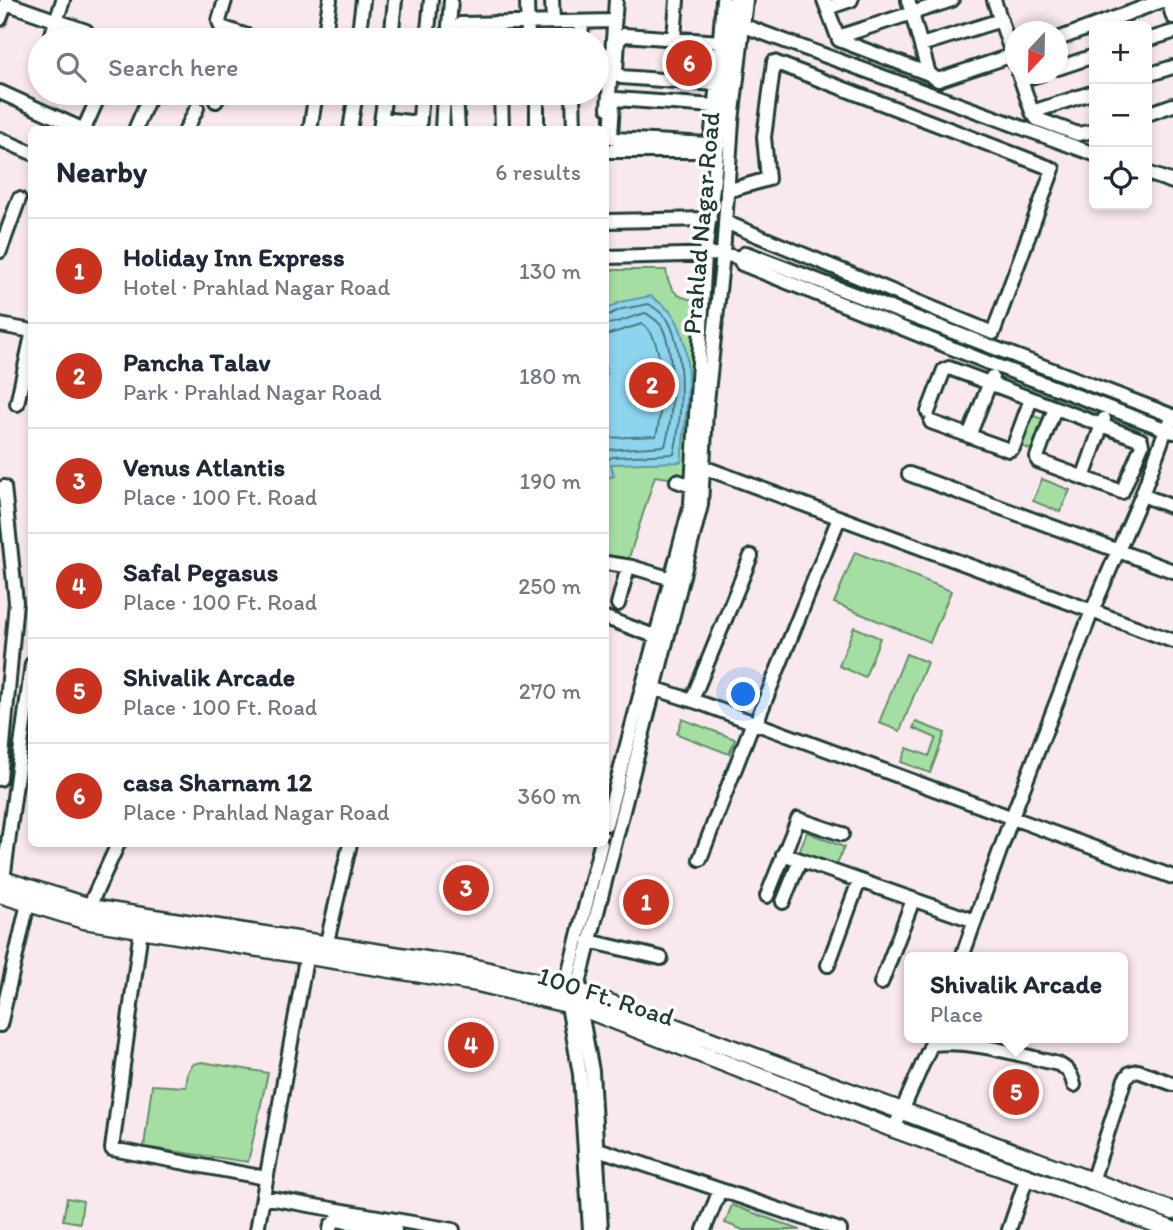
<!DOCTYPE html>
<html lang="en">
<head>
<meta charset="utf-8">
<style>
  body { margin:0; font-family:Itim,sans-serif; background:#f6f6f7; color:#1f2937 }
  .controls { position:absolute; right:21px; top:21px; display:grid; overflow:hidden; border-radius:10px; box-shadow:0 4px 10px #0003 }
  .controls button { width:63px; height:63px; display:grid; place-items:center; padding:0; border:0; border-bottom:2px solid #e0e1e3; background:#fff; color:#1f2937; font:35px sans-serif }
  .compass { position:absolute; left:1005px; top:21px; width:63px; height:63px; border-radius:50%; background:#fff; box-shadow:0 4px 10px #0003; rotate:202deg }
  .you { position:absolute; left:744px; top:695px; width:24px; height:24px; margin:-18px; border:5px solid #fff; border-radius:50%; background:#1a73e8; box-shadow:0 0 0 10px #1a73e833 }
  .badge { display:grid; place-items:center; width:46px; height:46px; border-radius:50%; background:#c8321e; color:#fff; font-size:23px; font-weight:700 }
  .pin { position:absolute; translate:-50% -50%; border:4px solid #fff; box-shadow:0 2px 7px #0006 }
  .popup { position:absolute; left:904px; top:952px; width:224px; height:91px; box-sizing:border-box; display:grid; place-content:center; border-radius:10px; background:#fff; filter:drop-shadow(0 2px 5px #0005); font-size:23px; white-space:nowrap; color:#747a83 }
  .popup b { font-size:26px; color:#1f2937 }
  .popup::after { content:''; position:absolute; left:50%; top:100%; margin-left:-14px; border:14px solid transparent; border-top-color:#fff }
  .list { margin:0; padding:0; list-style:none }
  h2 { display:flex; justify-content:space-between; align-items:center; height:91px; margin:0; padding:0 28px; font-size:30px }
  h2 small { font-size:23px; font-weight:400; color:#747a83 }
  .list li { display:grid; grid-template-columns:46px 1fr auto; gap:21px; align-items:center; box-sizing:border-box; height:105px; padding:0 28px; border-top:2px solid #e0e1e3 }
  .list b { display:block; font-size:26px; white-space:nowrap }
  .list p { margin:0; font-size:23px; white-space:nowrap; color:#747a83 }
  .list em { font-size:23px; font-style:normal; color:#747a83 }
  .icon { flex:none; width:38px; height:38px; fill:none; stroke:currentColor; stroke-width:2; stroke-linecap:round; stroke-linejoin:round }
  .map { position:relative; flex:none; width:1173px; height:1230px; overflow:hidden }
  .search { position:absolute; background:#fff; box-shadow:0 4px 10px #0003; left:28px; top:28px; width:581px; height:77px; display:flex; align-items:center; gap:18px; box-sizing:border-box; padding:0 24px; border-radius:38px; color:#747a83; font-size:26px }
  .panel { position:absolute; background:#fff; box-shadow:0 4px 10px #0003; left:28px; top:126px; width:581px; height:721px; border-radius:10px }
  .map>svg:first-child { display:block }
  .green { fill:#a5dea2; stroke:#628e6b; stroke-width:2 }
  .water { fill:#8dd4ef; stroke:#6198a4; stroke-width:2 }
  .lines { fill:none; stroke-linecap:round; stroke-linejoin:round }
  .shore { stroke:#4b797f; stroke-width:2 }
  .minor-casing { stroke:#1f3d34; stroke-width:18 }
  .major-casing { stroke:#1f3d34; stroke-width:21 }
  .minor { stroke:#fff; stroke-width:12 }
  .major { stroke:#fff; stroke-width:16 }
  .labels { text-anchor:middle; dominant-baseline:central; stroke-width:7; stroke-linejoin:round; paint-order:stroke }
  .street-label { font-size:26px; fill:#1f3d34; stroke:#fff }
</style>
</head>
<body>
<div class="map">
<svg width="1173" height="1230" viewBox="0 0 1173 1230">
  <rect width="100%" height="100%" fill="#f9e8ee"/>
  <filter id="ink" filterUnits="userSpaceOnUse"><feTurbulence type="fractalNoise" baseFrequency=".0143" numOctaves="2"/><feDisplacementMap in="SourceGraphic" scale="14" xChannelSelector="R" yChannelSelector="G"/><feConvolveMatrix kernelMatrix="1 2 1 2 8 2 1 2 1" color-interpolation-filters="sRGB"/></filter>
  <g filter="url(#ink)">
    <path class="green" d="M606,270h60c3,25 16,31 40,30l-16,181 -35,-5 -29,91 -20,-2z
      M1025,413l18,6 -12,31 -17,-7z
      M1042,479l28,11 -10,22 -27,-11z
      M855,552l96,39 -21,51 -96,-39z
      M854,627l26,11 -15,39 -26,-11z
      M906,654l21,8 -27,69 -21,-8z
      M682,719l53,20 -6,15 -52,-20z
      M916,722l29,11 -15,40 -29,-11 6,-14 22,8 7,-18 -23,-10z
      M807,832l37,15 -8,19 -37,-14z
      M202,1062l66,11 -20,89 -104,-15 8,-62 34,2 2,-15 5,-8z
      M67,1198l16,3 -3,22 -17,-3z
      M732,1205l68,25h-57l-18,-7z"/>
    <path class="water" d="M651,296c7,6 20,13 24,22 22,39 10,101 6,144l-70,2 3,12 -8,2v-168l14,-8z"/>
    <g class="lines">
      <path class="shore" d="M606,316l16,-7 27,-5c6,4 16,11 20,18 17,33 13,97 5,132l-62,3 -6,4
        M606,324c11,0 26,-8 40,-11 5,4 13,8 16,14 14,29 12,89 3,119l-59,4
        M606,335l36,-11c25,14 21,87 14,112l-50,2"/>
      <defs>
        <path id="minor" d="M225,0l-6,21 2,6 38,13
          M527,0l1,40
          M552,0l1,22
          M824,0l15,40 90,34 9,6 78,-26
          M908,0l21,74
          M994,0l21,63
          M1168,0l5,17
          M6,3l80,28
          M827,8l24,-8
          M0,19l7,-19
          M495,23v17
          M736,23l358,131
          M838,37l114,-37
          M674,38l3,-38
          M1058,39l106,-39
          M50,40l13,-40
          M324,40l6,-40
          M358,40l5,-40
          M391,40l4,-40
          M427,40l4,-40
          M448,40l3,-40
          M458,40l3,-16 153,-3
          M581,40l1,-18
          M1147,40l26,-8
          M921,45l80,-25
          M1058,68l36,-12
          M1019,74l13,38 5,7 41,15 16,-3
          M1147,75l26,-8
          M1021,80l20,-6
          M716,84l-95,-7 -5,-6 2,-30 6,-6 96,7
          M0,92l84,38
          M716,92l7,-92
          M456,93l2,37
          M501,93l1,37
          M537,93v37
          M573,93l1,37
          M216,101l3,-8
          M714,106l-98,-7 -3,5 -2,31 4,4 94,5 2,-3 5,-49 8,1
          M608,108l8,-108
          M1032,112l62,-20
          M1147,114l26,-9
          M382,119l37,4
          M84,129l16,-36
          M135,130l16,-37
          M186,130l11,-22
          M310,130l6,-37
          M350,130l6,-37
          M380,130l5,-37
          M419,130l3,-37
          M442,130l2,-37
          M0,139l32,14
          M606,151h90
          M1147,173l26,9
          M606,221l104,-2
          M725,222l268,111 60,-164 -279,-107 -10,75 4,42 -41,12
          M0,251l19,-52
          M606,257l117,-3 16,4 3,6 247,99 184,69
          M739,258l7,-5 427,163
          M0,325l32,6
          M17,404l15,-69
          M928,412l16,-42 5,-2 187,70 5,2 1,5 -20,47 -84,-31 -1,-4 18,-49
          M931,422l78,28 4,-2 18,-49
          M969,436l23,-59
          M700,466l473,175
          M909,474l264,97
          M1083,478l21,-59
          M677,481l15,5
          M1142,495l31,12
          M606,563l26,4 40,12
          M618,604l10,-37
          M606,618l51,19
          M647,686l56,18 470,173
          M692,700l59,-144
          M756,723l83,-205
          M0,779l16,-177 -12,-115
          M606,824l85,-320 14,-249 30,-255
          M783,854l192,67
          M700,859l53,-137
          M3,880l29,-216
          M767,896l31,-77 44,15
          M783,902l17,-42
          M86,913l32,-69
          M141,929l-29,220 154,29
          M589,941l72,17
          M326,946l24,-102
          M962,957l50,-140 80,-206 50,-116 24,-66 7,-11
          M828,965l31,-84
          M881,983l32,-83
          M0,1025l28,-122
          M932,1044c42,-4 85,10 126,20 10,5 13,9 16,21
          M894,1129l40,-91
          M595,1148l245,82
          M1092,1181l33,-102 5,-6 8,-2 35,13
          M263,1197l190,33
          M257,1230l51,-282
          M330,1230l1,-5 6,-5 58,10
          M590,1230l-10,-156 -15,-86 36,-144
          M601,1230l-9,-159 -15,-80 124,-486 5,-94 17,-157 9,-133 14,-121
          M704,1230l16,-40
          M1009,1230l18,-53"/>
        <path id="major" d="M0,879l96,30 375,58 106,24 596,220
          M0,894l84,26 394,63 102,24 314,122 279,101"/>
      </defs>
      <use href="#minor" class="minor-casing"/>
      <use href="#major" class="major-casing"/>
      <use href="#minor" class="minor"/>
      <use href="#major" class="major"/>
    </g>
  </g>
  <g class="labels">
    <g class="street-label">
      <text transform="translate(701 223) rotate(-85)">Prahlad Nagar Road</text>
      <text transform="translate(606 996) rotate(18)">100 Ft. Road</text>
    </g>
  </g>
</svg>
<div class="controls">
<button>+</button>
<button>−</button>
<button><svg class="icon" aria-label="locate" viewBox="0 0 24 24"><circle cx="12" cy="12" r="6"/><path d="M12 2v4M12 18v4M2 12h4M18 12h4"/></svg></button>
</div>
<svg class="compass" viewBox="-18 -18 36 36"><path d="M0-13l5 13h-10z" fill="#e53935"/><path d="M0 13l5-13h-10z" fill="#747a83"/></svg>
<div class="you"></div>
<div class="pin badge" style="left:646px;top:902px">1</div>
<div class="pin badge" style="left:652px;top:385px">2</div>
<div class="pin badge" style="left:466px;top:888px">3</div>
<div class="pin badge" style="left:471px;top:1045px">4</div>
<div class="pin badge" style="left:1016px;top:1092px">5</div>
<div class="popup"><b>Shivalik Arcade</b>Place</div>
<div class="pin badge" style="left:689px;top:63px">6</div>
<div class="search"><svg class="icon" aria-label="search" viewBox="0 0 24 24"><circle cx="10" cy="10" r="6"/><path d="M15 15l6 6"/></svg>Search here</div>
<section class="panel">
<h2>Nearby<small>6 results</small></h2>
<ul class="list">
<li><span class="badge">1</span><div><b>Holiday Inn Express</b><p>Hotel · Prahlad Nagar Road</p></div><em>130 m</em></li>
<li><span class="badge">2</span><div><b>Pancha Talav</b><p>Park · Prahlad Nagar Road</p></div><em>180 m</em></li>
<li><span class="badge">3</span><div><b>Venus Atlantis</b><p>Place · 100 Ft. Road</p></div><em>190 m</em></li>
<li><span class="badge">4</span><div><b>Safal Pegasus</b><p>Place · 100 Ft. Road</p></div><em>250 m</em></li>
<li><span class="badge">5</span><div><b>Shivalik Arcade</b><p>Place · 100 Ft. Road</p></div><em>270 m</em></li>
<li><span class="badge">6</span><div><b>casa Sharnam 12</b><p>Place · Prahlad Nagar Road</p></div><em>360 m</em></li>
</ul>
</section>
</div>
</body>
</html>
